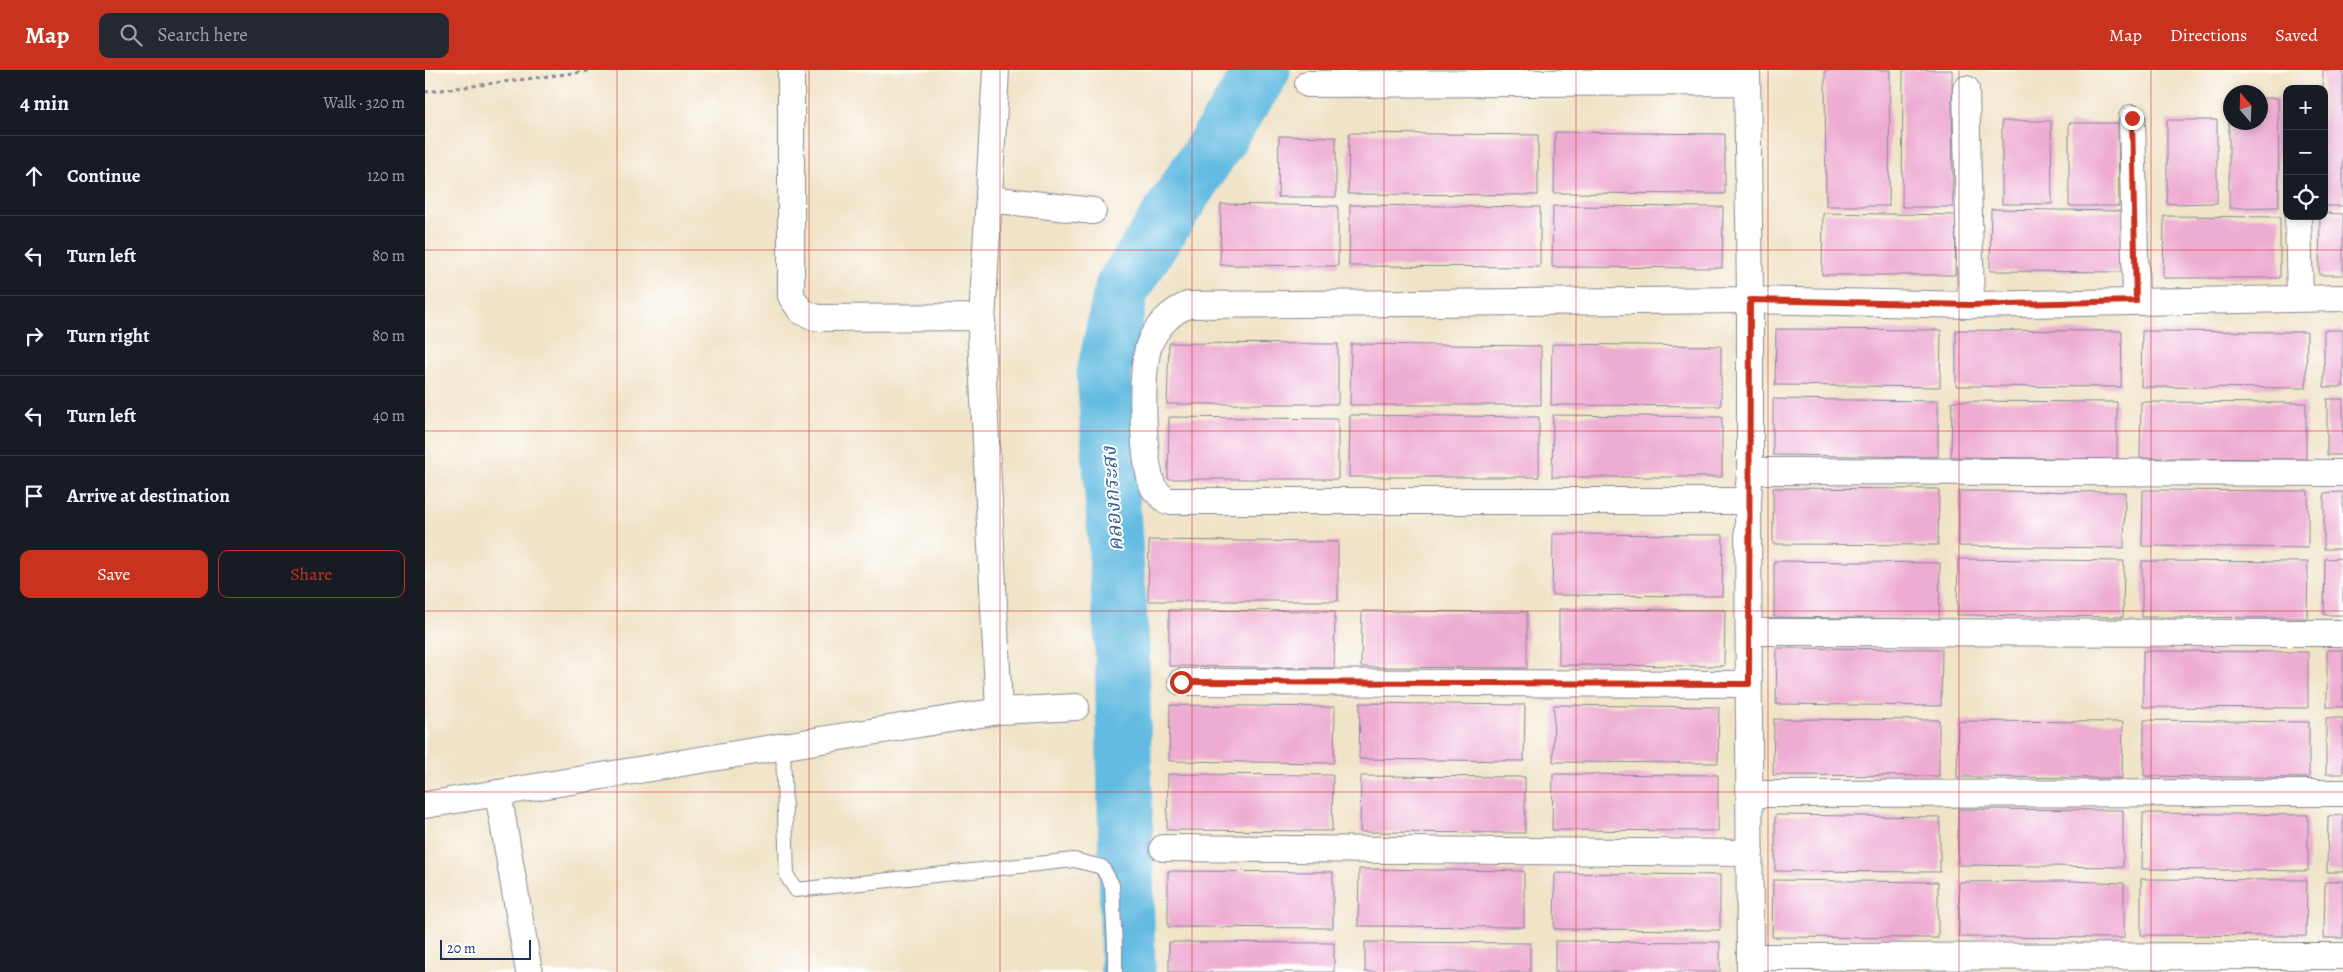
<!DOCTYPE html>
<html lang="en">
<head>
<meta charset="utf-8">
<style>
  body { margin:0; font-family:Alegreya,"Noto Serif Thai",serif; background:#242831; color:#f1f3f6 }
  .controls { position:absolute; right:15px; top:15px; display:grid; overflow:hidden; border-radius:10px; box-shadow:0 2px 8px #0003 }
  .controls button { width:45px; height:45px; display:grid; place-items:center; padding:0; border:0; border-bottom:1px solid #363941; background:#171b24; color:#f1f3f6; font:25px sans-serif }
  .compass { position:absolute; left:1798px; top:15px; width:45px; height:45px; border-radius:50%; background:#171b24; box-shadow:0 2px 8px #0003; rotate:341deg }
  .scale { position:absolute; left:15px; bottom:12px; width:91px; box-sizing:border-box; padding-left:5px; border:2px solid #1b2f5e; border-top:0; font-size:14px; line-height:18px; white-space:nowrap; color:#1b2f5e; -webkit-text-stroke:4px #fff; paint-order:stroke }
  .stop { position:absolute; width:15px; height:15px; margin:-11px; border:4px solid #c8321e; border-radius:50%; background:#fff }
  .stop.end { background:#c8321e; border-color:#fff; box-shadow:0 1px 5px #0008 }
  .list { margin:0; padding:0; list-style:none }
  h2 { display:flex; justify-content:space-between; align-items:center; height:65px; margin:0; padding:0 20px; font-size:21px }
  h2 small { font-size:16px; font-weight:400; color:#9ea1a6 }
  .list li { display:grid; grid-template-columns:32px 1fr auto; gap:15px; align-items:center; box-sizing:border-box; height:80px; padding:0 20px; border-top:1px solid #363941 }
  .list b { display:block; font-size:19px; white-space:nowrap }
  .list em { font-size:16px; font-style:normal; color:#9ea1a6 }
  .actions { display:flex; gap:10px; padding:15px 20px }
  .actions a { flex:1; padding:11px 0; border:1px solid #c8321e; border-radius:10px; text-align:center; font-size:18px; color:#c8321e }
  .actions .main { background:#c8321e; color:#fff }
  .icon { flex:none; width:28px; height:28px; fill:none; stroke:currentColor; stroke-width:2; stroke-linecap:round; stroke-linejoin:round }
  .map { position:relative; flex:none; width:1918px; height:902px; overflow:hidden }
  header { display:flex; align-items:center; gap:30px; box-sizing:border-box; height:70px; padding:0 25px; background:#c8321e; color:#fff }
  header strong { font-size:24px }
  nav { display:flex; gap:28px; margin-inline-start:auto; font-size:18px }
  .search { width:350px; height:45px; background:#242831; display:flex; align-items:center; gap:12px; box-sizing:border-box; padding:0 18px; border-radius:10px; color:#9ea1a6; font-size:19px }
  main { display:flex }
  aside { flex:1; background:#171b24 }
  .map>svg:first-child { display:block }
  .lines { fill:none; stroke-linecap:round; stroke-linejoin:round }
  .river { stroke:#64bbe1; stroke-width:55 }
  .building { fill:#eeacd2 }
  .lane-casing { stroke:#868992; stroke-width:16 }
  .street-casing { stroke:#868992; stroke-width:28 }
  .path { stroke:#868992; stroke-width:3; stroke-dasharray:4 4; stroke-linecap:butt }
  .lane { stroke:#fff; stroke-width:14 }
  .street { stroke:#fff; stroke-width:26 }
  .route { stroke:#c8321e; stroke-width:6 }
  .grid { fill:none; stroke:#d62828; stroke-width:1; stroke-opacity:0.55 }
  .labels { text-anchor:middle; dominant-baseline:central; stroke-width:4; stroke-linejoin:round; paint-order:stroke }
  .water-label { font-size:21px; font-style:italic; fill:#35608c; stroke:#fff }
</style>
</head>
<body>
<header>
<strong>Map</strong>
<div class="search"><svg class="icon" aria-label="search" viewBox="0 0 24 24"><circle cx="10" cy="10" r="6"/><path d="M15 15l6 6"/></svg>Search here</div>
<nav><a>Map</a><a>Directions</a><a>Saved</a></nav>
</header>
<main>
<aside>
<h2>4 min<small>Walk · 320 m</small></h2>
<ul class="list">
<li><svg class="icon" aria-label="ahead" viewBox="0 0 24 24"><path d="M12 20V5M6 11l6-6 6 6"/></svg><div><b>Continue</b></div><em>120 m</em></li>
<li><svg class="icon" aria-label="left" viewBox="0 0 24 24"><path d="M17 20v-9H6M10 6l-5 5 5 5"/></svg><div><b>Turn left</b></div><em>80 m</em></li>
<li><svg class="icon" aria-label="right" viewBox="0 0 24 24"><path d="M7 20v-9h11M14 6l5 5-5 5"/></svg><div><b>Turn right</b></div><em>80 m</em></li>
<li><svg class="icon" aria-label="left" viewBox="0 0 24 24"><path d="M17 20v-9H6M10 6l-5 5 5 5"/></svg><div><b>Turn left</b></div><em>40 m</em></li>
<li><svg class="icon" aria-label="arrive" viewBox="0 0 24 24"><path d="M6 21V4h12l-3 4 3 4H6"/></svg><div><b>Arrive at destination</b></div></li>
</ul>
<div class="actions"><a class="main">Save</a><a>Share</a></div>
</aside>
<div class="map">
<svg width="1918" height="902" viewBox="0 0 1918 902">
  <rect width="100%" height="100%" fill="#fff"/>
  <filter id="ink" filterUnits="userSpaceOnUse"><feTurbulence type="fractalNoise" baseFrequency=".02" numOctaves="2"/><feDisplacementMap in="SourceGraphic" scale="10" xChannelSelector="R" yChannelSelector="G"/><feConvolveMatrix kernelMatrix="1 2 1 2 8 2 1 2 1" color-interpolation-filters="sRGB"/></filter>
  <filter id="wash" filterUnits="userSpaceOnUse"><feTurbulence type="fractalNoise" baseFrequency=".0096" numOctaves="4" result="noise"/><feDisplacementMap in="SourceGraphic" scale="20" xChannelSelector="R" yChannelSelector="G"/><feGaussianBlur stdDeviation="1.12" result="paint"/><feColorMatrix in="noise" values="0 0 0 0 0 0 0 0 0 0 0 0 0 0 0 0 0 1.4 0 .05"/><feComposite in="paint" operator="in"/></filter>
  <g filter="url(#wash)">
    <rect width="100%" height="100%" fill="#f0e3c7"/>
    <g class="lines">
      <path class="river" d="M703,902l-6,-325 -18,-274 18,-85 141,-218"/>
    </g>
    <g id="blocks">
      <path class="building" d="M1400,0h65l-1,136h-63z
        M1478,0h49l1,137h-51z
        M1898,0h20v136h-19z
        M1836,28h17l1,109 -50,1v-86h32z
        M1742,50h50v83l-50,1z
        M1577,51h49l1,83h-50z
        M1644,53h49l1,83h-50z
        M1130,62l170,2v60l-171,-1z
        M924,63l189,2v60l-190,-1z
        M854,66l57,1v60h-58z
        M796,134l117,2v60l-118,-1z
        M925,135l190,2v60l-191,-1z
        M1128,136l170,1 -1,61 -170,-1z
        M1566,139l132,2v61l-133,-1z
        M1398,143l133,2 -1,60h-133z
        M1899,143l19,1v61h-24l1,-59h4z
        M1739,146l116,1v61h-117z
        M1351,259l165,1 -1,57 -165,-2z
        M1531,260l166,1 -1,56 -165,-1z
        M1899,260h19v57h-19z
        M1717,261l165,1 -1,56 -165,-1z
        M744,273l169,1v60h-171z
        M926,274l190,2v59h-191z
        M1127,274l169,2v60l-170,-1z
        M1348,329l165,2v56l-165,-2z
        M1902,329h16v56h-16z
        M1527,331l165,1v57l-166,-2z
        M1716,332l165,1v56l-166,-1z
        M925,345l189,2v60h-190z
        M1128,345l169,2v60h-170z
        M744,347l169,2v60h-170z
        M1348,418l166,1 -1,56 -165,-1z
        M1718,420l165,1v57l-166,-2z
        M1534,421l166,1 -1,56 -165,-2z
        M1918,422v57h-19v-56z
        M1128,464l170,1 -1,61 -170,-1z
        M724,470l189,2v59h-190z
        M1918,488v57h-19l1,-56z
        M1533,489l166,2 -1,56 -166,-2z
        M1349,491l166,2 -1,56 -165,-2z
        M1717,491l166,1 -1,56 -165,-1z
        M1134,539l166,1 -1,56 -165,-1z
        M744,540l166,1 -1,57 -165,-2z
        M937,541l165,1v56l-166,-1z
        M1352,578l165,1 -1,57 -165,-2z
        M1902,580h16v57h-16z
        M1718,581l165,1v56l-165,-1z
        M935,633l165,2 -1,56 -165,-2z
        M745,635l165,2 -1,56 -165,-2z
        M1129,635l165,2 -1,56 -165,-1z
        M1901,648h17v56h-17z
        M1349,649l165,1v56l-166,-1z
        M1719,650l165,2v56l-165,-2z
        M1533,651l165,1 -1,56 -165,-1z
        M743,704l165,1 -1,56 -165,-1z
        M1128,704l165,1v56l-166,-1z
        M936,706l164,1v56l-165,-1z
        M1533,739l165,1v57l-165,-2z
        M1718,743l165,2v56l-166,-2z
        M1350,745l165,2v55l-165,-1z
        M1918,745v57h-16l1,-56z
        M934,799l165,2v56l-166,-1z
        M743,801l165,1v56l-165,-1z
        M1130,803l165,2v55l-166,-1z
        M1716,809l166,1 -1,56 -165,-1z
        M1348,810l165,2v56l-166,-1z
        M1645,811l54,2v55l-165,-1v-55z
        M1918,811v57h-19l1,-56z
        M1130,871l165,1v30h-165z
        M744,872l165,1v29h-165z
        M940,872l165,1v29h-165z"/>
    </g>
  </g>
  <g filter="url(#ink)">
    <use href="#blocks" fill-opacity="0" stroke="#868992" stroke-width="1"/>
    <g class="lines">
      <defs>
        <path id="lane" d="M358,677l4,129 9,14 278,-30 28,7 10,18 3,62v25"/>
        <path id="street" d="M366,0v226l10,15 16,7 165,-1
          M571,0l-15,268 18,373
          M1322,0l3,230v171l-2,30 2,471
          M883,14l438,-2
          M1541,19l5,216
          M1707,48l4,183
          M564,129l104,12
          M1873,146l2,83
          M1325,401l593,2
          M1323,431h-581c-4,-4 -11,-9 -14,-14 -11,-28 -13,-113 -4,-142 6,-17 22,-34 39,-40l562,-5 221,5 372,-7
          M1325,562l593,1
          M756,612l567,2
          M73,723l31,179
          M1325,724l593,-1
          M0,735l574,-94 77,-4
          M738,778l587,5
          M1325,887l593,-1"/>
      </defs>
      <use href="#lane" class="lane-casing"/>
      <use href="#street" class="street-casing"/>
      <path class="path" d="M0,22l164,-21"/>
      <use href="#lane" class="lane"/>
      <use href="#street" class="street"/>
    </g>
  </g>
  <g class="lines" filter="url(#ink)">
    <path class="route" d="M756,612l568,2 1,-384 221,5 165,-4 -4,-183"/>
  </g>
  <path class="grid" d="M192,0v902M384,0v902M575,0v902M767,0v902M959,0v902M1151,0v902M1343,0v902M1534,0v902M1726,0v902M0,180h1918M0,361h1918M0,541h1918M0,722h1918"/>
  <g class="labels">
    <g class="water-label">
      <text transform="translate(687 429) rotate(-94)">คลองกระสง</text>
    </g>
  </g>
</svg>
<div class="controls">
<button>+</button>
<button>−</button>
<button><svg class="icon" aria-label="locate" viewBox="0 0 24 24"><circle cx="12" cy="12" r="6"/><path d="M12 2v4M12 18v4M2 12h4M18 12h4"/></svg></button>
</div>
<svg class="compass" viewBox="-18 -18 36 36"><path d="M0-13l5 13h-10z" fill="#e53935"/><path d="M0 13l5-13h-10z" fill="#9ea1a6"/></svg>
<div class="scale">20 m</div>
<div class="stop" style="left:756px;top:612px"></div>
<div class="stop end" style="left:1707px;top:48px"></div>
</div>
</main>
</body>
</html>
